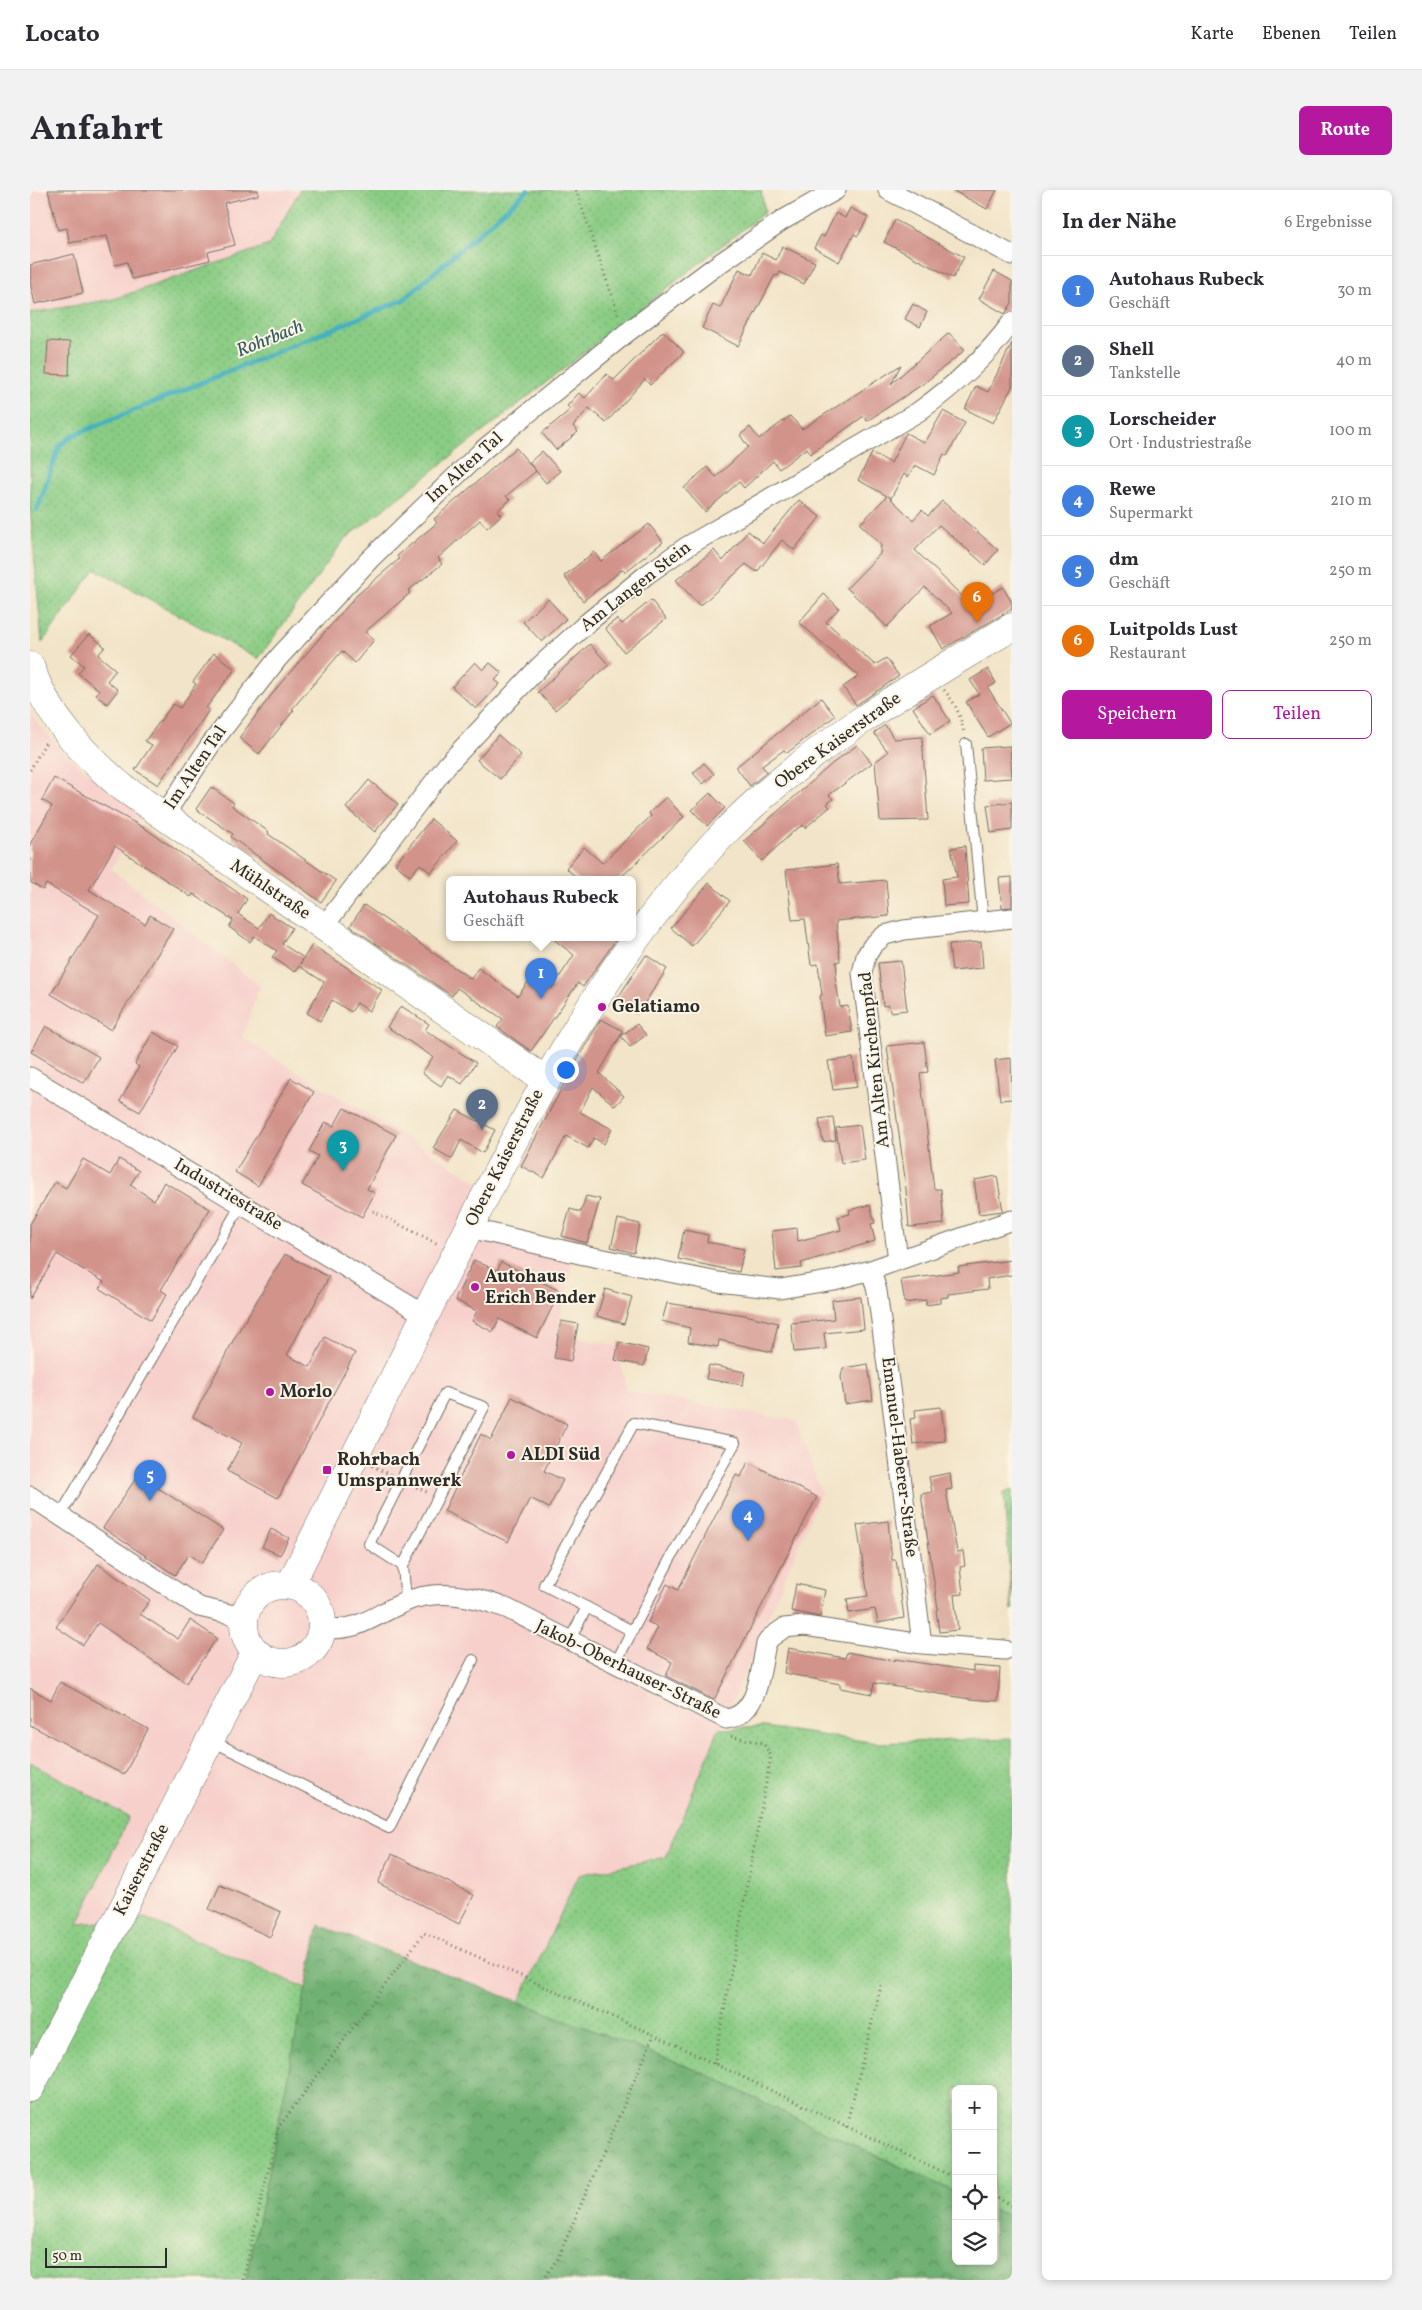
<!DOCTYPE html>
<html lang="de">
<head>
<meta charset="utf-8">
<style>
  body { margin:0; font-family:Vollkorn,serif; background:#f2f2f3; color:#2b2b33 }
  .controls { position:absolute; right:15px; bottom:15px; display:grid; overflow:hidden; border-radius:8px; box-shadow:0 2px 8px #0003 }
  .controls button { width:45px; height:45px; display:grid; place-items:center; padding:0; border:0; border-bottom:1px solid #e1e1e2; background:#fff; color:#2b2b33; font:25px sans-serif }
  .scale { position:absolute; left:15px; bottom:12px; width:122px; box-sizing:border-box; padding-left:5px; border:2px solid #2b2b2b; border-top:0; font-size:14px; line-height:18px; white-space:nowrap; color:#2b2b2b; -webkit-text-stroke:4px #fcf5e5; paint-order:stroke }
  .you { position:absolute; left:535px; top:879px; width:18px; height:18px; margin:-12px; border:4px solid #fff; border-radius:50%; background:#1a73e8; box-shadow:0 0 0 8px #1a73e833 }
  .badge { display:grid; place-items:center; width:32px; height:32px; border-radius:50%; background:#b5179e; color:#fff; font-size:16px; font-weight:700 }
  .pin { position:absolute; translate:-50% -41px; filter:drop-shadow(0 1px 2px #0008) }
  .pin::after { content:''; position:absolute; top:26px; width:18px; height:15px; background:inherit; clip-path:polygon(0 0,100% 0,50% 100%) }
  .popup { position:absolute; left:416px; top:686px; width:190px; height:65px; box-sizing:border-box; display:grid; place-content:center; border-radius:8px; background:#fff; filter:drop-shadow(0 1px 4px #0005); font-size:16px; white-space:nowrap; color:#7c7c81 }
  .popup b { font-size:19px; color:#2b2b33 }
  .popup::after { content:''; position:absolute; left:50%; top:100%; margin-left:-10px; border:10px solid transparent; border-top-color:#fff }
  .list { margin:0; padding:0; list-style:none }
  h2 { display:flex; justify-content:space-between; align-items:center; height:65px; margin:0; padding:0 20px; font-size:21px }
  h2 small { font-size:16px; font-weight:400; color:#7c7c81 }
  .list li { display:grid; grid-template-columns:32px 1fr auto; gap:15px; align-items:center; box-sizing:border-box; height:70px; padding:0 20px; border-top:1px solid #e1e1e2 }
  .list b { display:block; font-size:19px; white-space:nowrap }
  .list p { margin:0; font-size:16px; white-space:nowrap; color:#7c7c81 }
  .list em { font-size:16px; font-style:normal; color:#7c7c81 }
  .actions { display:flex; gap:10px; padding:15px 20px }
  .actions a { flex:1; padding:11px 0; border:1px solid #b5179e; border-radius:8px; text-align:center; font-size:18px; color:#b5179e }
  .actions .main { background:#b5179e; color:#fff }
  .icon { flex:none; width:28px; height:28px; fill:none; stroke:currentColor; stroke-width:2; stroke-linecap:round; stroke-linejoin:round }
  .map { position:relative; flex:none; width:982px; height:2090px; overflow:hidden; border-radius:8px }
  header { display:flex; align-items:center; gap:30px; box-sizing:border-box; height:70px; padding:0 25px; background:#fff; border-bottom:1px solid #e1e1e2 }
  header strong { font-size:24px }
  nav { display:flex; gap:28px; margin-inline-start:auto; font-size:18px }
  .intro { display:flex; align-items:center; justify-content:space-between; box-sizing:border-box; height:120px; padding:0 30px }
  h1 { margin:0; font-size:35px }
  .button { padding:12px 22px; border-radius:8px; background:#b5179e; color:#fff; font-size:18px; font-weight:700 }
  main { display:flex; gap:30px; padding:0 30px }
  aside { flex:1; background:#fff; border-radius:8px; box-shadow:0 2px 8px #0003 }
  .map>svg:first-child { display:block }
  .built { fill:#f7d0cc }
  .grass { fill:url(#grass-dots); stroke:#5a7c58 }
  .forest { fill:url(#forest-crowns); stroke:#4d6e4e }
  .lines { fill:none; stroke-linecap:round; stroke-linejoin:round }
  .stream { stroke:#43b1bf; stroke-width:5 }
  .building { fill:#d2938b }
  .lane-casing { stroke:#716c62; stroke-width:12 }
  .street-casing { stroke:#716c62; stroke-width:21 }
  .secondary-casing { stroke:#716c62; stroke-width:29 }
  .path { stroke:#716c62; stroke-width:3; stroke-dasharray:1 4; stroke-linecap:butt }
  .lane { stroke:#fff; stroke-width:10 }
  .street { stroke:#fff; stroke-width:19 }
  .secondary { stroke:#fff; stroke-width:28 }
  .poi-dot { fill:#b5179e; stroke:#fcf5e5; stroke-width:2 }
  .labels { text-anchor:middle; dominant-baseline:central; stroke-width:4; stroke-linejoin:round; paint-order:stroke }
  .street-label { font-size:18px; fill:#2b2b2b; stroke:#fcf5e5 }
  .poi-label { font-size:18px; font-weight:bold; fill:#2b2b2b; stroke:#fcf5e5; text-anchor:start }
  .water-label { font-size:19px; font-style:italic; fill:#335a5f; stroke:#fcf5e5 }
</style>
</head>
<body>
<header>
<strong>Locato</strong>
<nav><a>Karte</a><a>Ebenen</a><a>Teilen</a></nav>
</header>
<div class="intro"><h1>Anfahrt</h1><a class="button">Route</a></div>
<main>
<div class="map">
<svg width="982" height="2090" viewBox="0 0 982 2090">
  <defs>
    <pattern id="grass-dots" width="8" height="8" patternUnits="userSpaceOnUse" patternTransform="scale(1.25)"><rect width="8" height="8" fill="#8acc84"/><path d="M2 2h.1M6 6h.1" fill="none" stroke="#77af72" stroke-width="1.8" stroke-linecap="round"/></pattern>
    <pattern id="forest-crowns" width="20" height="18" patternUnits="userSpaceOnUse" patternTransform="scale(1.25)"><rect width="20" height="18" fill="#6fb072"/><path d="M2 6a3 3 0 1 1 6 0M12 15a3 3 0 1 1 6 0" fill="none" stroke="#5b8f5e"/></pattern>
  </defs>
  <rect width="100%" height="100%" fill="#fcf5e5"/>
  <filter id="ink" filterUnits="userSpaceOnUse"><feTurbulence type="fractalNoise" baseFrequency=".02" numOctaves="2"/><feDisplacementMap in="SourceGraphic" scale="10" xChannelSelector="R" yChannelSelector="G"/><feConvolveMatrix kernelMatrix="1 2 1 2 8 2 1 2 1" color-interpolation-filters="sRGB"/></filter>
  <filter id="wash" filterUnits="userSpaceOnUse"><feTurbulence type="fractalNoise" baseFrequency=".0096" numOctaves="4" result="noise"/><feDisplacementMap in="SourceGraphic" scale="20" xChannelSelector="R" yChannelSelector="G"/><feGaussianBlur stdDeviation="1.12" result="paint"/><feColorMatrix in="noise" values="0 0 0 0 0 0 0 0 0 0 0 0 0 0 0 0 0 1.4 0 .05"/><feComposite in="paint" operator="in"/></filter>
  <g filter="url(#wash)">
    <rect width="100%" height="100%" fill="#f2e4c8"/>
    <path class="built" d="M0,0h270l-31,55 -155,54 -84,14z
      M0,518l4,10 31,36 78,61 -32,54 149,117 -18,52 256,156 -21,42 96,26 -16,71 60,13 10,45 169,30 25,72 -155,364 -87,18 -60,127 -200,-77 -13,63 -161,-70 -67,6 51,-107 -99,-55z"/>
    <path class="grass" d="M270,0h461l4,22 -421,328 -86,119 -163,-90 -53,74 -12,-137v-193l84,-14 155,-54z
      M982,1300v120l-8,-117z
      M733,1537l115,16 134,-5v480l-19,-9v-120h-37v103l-170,-78 -80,-40 -187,-72 60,-127 87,-18 53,-128z
      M0,1572l99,55 -51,107 67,-6 161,70 -60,292h-216z"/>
    <path class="forest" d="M289,1735l387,149 80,40 170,78v69h37v-52l19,9v62h-766z"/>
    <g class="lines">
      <path class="stream" d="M7,320l23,-65 14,-10 329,-135 125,-110"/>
    </g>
    <g id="blocks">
      <path class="building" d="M18,0h210v5l-34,8 11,42 -27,7 2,8 -78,19 -5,-17 -12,3 -8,-29 -38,7 -2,-15 -9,2z
        M922,0h45l-10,19z
        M820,18l18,9 -10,19 -4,-2 -15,28 -25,-14 7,-13 3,2 12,-24 9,5z
        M865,30l69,37 -11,21 -69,-36z
        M752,56l33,16 -11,22 -24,-12 -2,4 -3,-1 -37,71 -36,-18 11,-23 7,3 19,-39 13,6 10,-22 14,7z
        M44,64l9,39 -48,11 -5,-22v-17z
        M964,81l18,10v22l-7,11 -26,-15z
        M883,114l14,8 -7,15 -15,-8z
        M633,141l21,21 -34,33 -5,-6 -39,44 -17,-15 -16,18 5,6 -22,18 -14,-17 29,-24 -4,-3 12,-13 6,5 22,-24 7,6z
        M919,143l16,17 -42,34 -56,37 -3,-5 -54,38 -3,-6 -28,21 -6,-8 -29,27 -5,-6 -34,30 -21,-24 23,-21 9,10 32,-30 -8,-12 10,-8 9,12 31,-23 12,13 99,-64 -10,19z
        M18,151l22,1 -1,33 -23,-1z
        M982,153v44l-19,36 -28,-14 11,-23 12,6z
        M913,221l22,12 -18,33 -3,-2 -10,21 -19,-10 -7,12 -4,-3 -13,24 -3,-2 25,24 9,-10 6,6 14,-15 56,49 -13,15 -46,-40 -24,25 50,49 10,-6 4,8 24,-14 9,16v6l-69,40 -13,-23 22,-13 -27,-26 -38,40 -40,-39 33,-34 1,-10 -21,-20 27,-28 -29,-16 14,-27 19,10 15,-30 19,10z
        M486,258l20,23 -30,25 4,4 -13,11 4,4 -14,13 -7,-8 -42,38 4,6 -34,27 2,2 -45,39 9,8 -19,23 -13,-12 -50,58 2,1 -35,44 -20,-16 40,-53 78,-90 42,-36 -2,-3 40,-33 -3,-4z
        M512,261l18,20 -14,12 -17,-20z
        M769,310l21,17 -26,33 -12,-10 -25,32 -11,-8 -46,42 -24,-26 38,-30 9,11 25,-30 15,12z
        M619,334l14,18 -38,30 -2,-3 -40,32 -19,-25 30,-24 7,9z
        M794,404l15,14 -13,14 49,43 11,-7 13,18 -43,29 -13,-18 16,-11 -60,-54z
        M518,409l18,20 -24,23 -19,-20z
        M621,410l15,19 -42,33 -19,-24 12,-9 5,5z
        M59,444l16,13 -7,8 18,15 -9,11 11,9 -11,14 -11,-9 3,-5 -21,-17 6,-7 -13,-11z
        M560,454l19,21 -54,45 -17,-18z
        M184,463l21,16 -29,39 3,2 -51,75 -23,-15 17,-25 -7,-4 28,-37 7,4 16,-24 -3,-2z
        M445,472l8,8 7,-7 12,10 -7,7 5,4 -24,25 -24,-22z
        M958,479l8,14 -8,5 22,35 -22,14 -22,-35 13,-8 -9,-14z
        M903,505l17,26 -20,13 -17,-26z
        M791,508l14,18 -48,37 -3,-3 -22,16 5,6 -17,14 -14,-19z
        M855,535l9,14 28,-2 6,83 -48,1 -5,-59 13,-10 -14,-19z
        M468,545l23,20 -21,24 -23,-19z
        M827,555l15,18 -43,32 4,4 -6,5 3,3 -25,21 -2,-3 -8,5 -33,31 -18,-20 89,-78z
        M980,556l2,32 -29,2 -2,-32z
        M674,573l10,11 -11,10 -10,-11z
        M24,588l92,51 101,70 -9,15 21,14 10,-15 23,15 -10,16 22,14 -4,6 12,-19 70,45 -13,21 -12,-8 -6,9 -19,-12 -12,21 -13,-8 17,-31 -25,-16 -4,6 -23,-15 5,-6 -23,-15 -4,6 -21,-15 4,-7 -40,-26 -2,3 -76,-51 -26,44 56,34 5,-9 23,14 -62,101 -60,-36 48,-79 -53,-31 -3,6 -13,-8v-38l22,-38 -10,-6z
        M339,590l29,24 -23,28 -29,-24z
        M181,597l23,16 -2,3 37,26 -1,2 68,47 -15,21 -90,-65 2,-3 -37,-25z
        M680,603l15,15 -18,18 -15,-16z
        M636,607l18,20 -66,63h-39l-13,-12 18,-21 18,16 49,-47 -2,-3z
        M982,612v28l-21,3 -4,-28z
        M401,629l26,22 -26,32 -11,-9 -10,12 -15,-12z
        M935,656l4,58 -25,2 -2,-27 15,-2 -6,-29z
        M807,674l3,20 46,-4 3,36 -53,5 4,40 -4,1 1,12 -2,1 5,32 8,-1 4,26 -27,4 -5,-40 2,-1 -4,-31 -7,1 -6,-46 -13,1 -6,-50z
        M982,687v30l-10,1 -3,-30z
        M679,693l21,18 -38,45 -21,-18z
        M334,715l107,74 7,-11 40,28 15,-21 19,13 22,-33 -22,-17h65l-34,49 -5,-4 -47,68 -34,-24 6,-8 -46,-31 -5,8 -102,-70z
        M951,752l2,26 -31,3 -3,-27z
        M616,765l21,14 -29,44 -21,-14z
        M871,771l6,49 -17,2 -1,-7 -6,1 -5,-43z
        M371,816l28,18 -4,6 51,33 -14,21 -14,-9 -7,11 -19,-13 11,-16 -46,-30z
        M571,829l22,12 -24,42 25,23 -9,10 -22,-19 -13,25 32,17 -8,15 -10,-6 -6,10 -22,-12 -22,42 -23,-12 49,-94z
        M607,834l9,11 -16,12 -9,-11z
        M16,836l53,31 -15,26 -53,-31z
        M123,842l25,14 -38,66 -20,-11 19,-34 -4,-3z
        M894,852l4,30 -8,1 14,116h7l3,35 -35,3 -4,-49 -18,-132z
        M823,868l4,29 -24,3 -5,-29z
        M981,868l1,41 -12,1 -5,-40z
        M261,888l23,14 -56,94 -23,-14z
        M314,918l52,27 -29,54 8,4 -13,24 -60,-32 16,-29 -9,-5 16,-29 9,4z
        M427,920l38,20 -12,23 -22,-13 -9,19 -19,-11z
        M803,927l3,23 -13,2 -4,-23z
        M830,935l5,35 -24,3 -5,-35z
        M53,969l27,16 9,-16 20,12 -9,14 24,15 10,-18 46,27 -49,81 6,4 -16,26 -51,-31 4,-7 -47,-28 -27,45v-75l25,-42 11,6z
        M967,986l6,35 -24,3 -5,-34z
        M556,1006l14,3 -13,44 -25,-7 8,-27 11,3z
        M840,1015l5,18 -4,1 4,17 -74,22 1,5 -26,3 -4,-40 25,-3 1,13 43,-11 -3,-13 12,-3 -1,-4z
        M588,1029l22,5 -6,29 -23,-6z
        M654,1040l24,5 -1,7 37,7 -5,23 -61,-13z
        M255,1064l44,23 -42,78 23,12 15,-30 30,16 -77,145 -51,-27 15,-28 -49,-26 42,-80z
        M444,1070l23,11 4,-9 59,29 -23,47 -38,-19 -6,13 -21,-11 5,-10 -22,-11z
        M982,1070v15l-25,4 1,10 -40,5v3l-8,1v5l-14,2v-5l-21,3 -4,-23 58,-8 -1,-5z
        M575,1099l27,8 -8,27 -27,-8z
        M831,1107l3,32 -40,4 2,16 -32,3 -3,-29 43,-4 -2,-19z
        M637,1113l78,12 33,8 -6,29 -53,-12 -1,7 -30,-5 2,-14 -28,-7z
        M531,1131l17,3 -7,37 -17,-3z
        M589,1152l29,7 -4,17 -29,-6z
        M838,1174l5,36 -28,4 -4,-27 2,-9z
        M679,1175l36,7 -2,13 -37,-6z
        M482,1207l55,27 -23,47 19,9 -14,28 -19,-10 -22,44 -64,-31 37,-77 10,6z
        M911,1217l4,34 -32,3 -3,-25 6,-1 -1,-8z
        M718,1272l69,35 -103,203 -48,-24 6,-14 -25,-13 11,-22 -10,-5 19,-38 11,6 58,-115 5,2z
        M920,1283l2,16 -6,1 11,62 6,-1 2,15 -5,1 3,27 -9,1 4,35 -19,2 -3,-22 2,-1 -17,-115 11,-2 -3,-15z
        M108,1285l85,55 -21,33 -13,-9 -14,21 -72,-47z
        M858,1331l4,39h4l8,58 -26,5 -3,-14 -26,4 -2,-14 21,-3 -11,-71z
        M241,1339l18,9 -9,17 -18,-8z
        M68,1374l52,36 -10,14 38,25 12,-19 27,18 -31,45 -88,-60 -15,22 -27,-18z
        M766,1394l29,6 -5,27 -29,-6z
        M758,1458l57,10 2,-6 47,9 1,-2 78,12v-5l27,2 -2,33 -28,-2 -96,-16 -2,11 -32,-6v-4l-56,-11z
        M30,1492l88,47 -24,46 -94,-50v-37l21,12z
        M362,1664l82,41 -15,29 -81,-41z
        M190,1695l61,27 -11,25 -61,-28z"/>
    </g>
  </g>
  <g filter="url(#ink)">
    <use href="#blocks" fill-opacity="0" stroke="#716c62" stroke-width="1"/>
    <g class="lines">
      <defs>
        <path id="lane" d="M936,554l17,177
          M30,1326l182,-313
          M373,1376l-34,-22 76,-151 39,14 -81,159 3,36
          M539,1451l18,-34
          M585,1474l55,-105 65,-116 -101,-20 -90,162 88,46
          M180,1550l179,88 84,-168"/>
        <path id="street" d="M858,0l124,65
          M133,627l48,-73 68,-87 91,-98 113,-109 142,-116 88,-66 70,-48 53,-30
          M294,736l123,-161 93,-99 47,-43 59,-48 40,-28 232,-135c36,-26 68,-54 94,-90
          M0,887l395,238
          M439,1038l115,27 134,27 62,7 54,-9 37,-10 141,-50
          M868,1070l-36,-287 4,-17 7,-11 12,-10 19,-5 108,-12
          M841,1080l6,21 15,112 30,241
          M0,1306l169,111 44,10
          M292,1438c36,5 52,-13 83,-26 33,-14 68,-6 101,6l220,111c33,-4 34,-48 40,-75l4,-6 14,-10 21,-2 117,18 83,6"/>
        <path id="secondary" d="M0,476c17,50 53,88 92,121l423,293
          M214 1434a39 39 0 1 1 78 0a39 39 0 1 1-78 0Z
          M260,1395c56,-110 110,-221 166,-331 76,-151 154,-307 275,-428 82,-82 182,-140 281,-199
          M0,1898l225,-435"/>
      </defs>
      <use href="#lane" class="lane-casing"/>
      <use href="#street" class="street-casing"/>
      <use href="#secondary" class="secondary-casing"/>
      <path class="path" d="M546,0l43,127
        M914,500c12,14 17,26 20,44
        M0,580l17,-30
        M343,1021l65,33
        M342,1276l19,9
        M382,1295l15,7
        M684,1874l57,-308 -8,-13 -33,-7
        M816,1937l36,-145
        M963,2006l19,9
        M213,2090l35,-152 146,-195 230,102 302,143
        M513,2090l15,-22 96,-223"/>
      <use href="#lane" class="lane"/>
      <use href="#street" class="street"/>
      <use href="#secondary" class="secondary"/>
    </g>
  </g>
  <g class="poi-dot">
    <circle cx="572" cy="817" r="5"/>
    <circle cx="445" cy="1097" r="5"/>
    <circle cx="240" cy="1202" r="5"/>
    <circle cx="481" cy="1265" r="5"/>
    <rect x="292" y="1275" width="10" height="10" rx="2.5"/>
  </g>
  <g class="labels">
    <g class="street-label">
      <text transform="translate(435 278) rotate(-42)">Im Alten Tal</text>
      <text transform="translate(606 397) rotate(-38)">Am Langen Stein</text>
      <text transform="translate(808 551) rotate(-36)">Obere Kaiserstraße</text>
      <text transform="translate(166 578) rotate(-56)">Im Alten Tal</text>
      <text transform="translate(240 700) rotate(34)">Mühlstraße</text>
      <text transform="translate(845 870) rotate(-96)">Am Alten Kirchenpfad</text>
      <text transform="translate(475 968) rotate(-63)">Obere Kaiserstraße</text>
      <text transform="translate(198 1005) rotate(31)">Industriestraße</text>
      <text transform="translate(869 1267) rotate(83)">Emanuel-Haberer-Straße</text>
      <text transform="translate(598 1480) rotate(26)">Jakob-Oberhauser-Straße</text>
      <text transform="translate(112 1680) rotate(-63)">Kaiserstraße</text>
    </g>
    <g class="poi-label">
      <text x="582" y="817">Gelatiamo</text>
      <text x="455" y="1087">Autohaus<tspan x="455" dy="21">Erich Bender</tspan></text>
      <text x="250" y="1202">Morlo</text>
      <text x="491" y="1265">ALDI Süd</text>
      <text x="307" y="1270">Rohrbach<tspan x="307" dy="21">Umspannwerk</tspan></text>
    </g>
    <g class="water-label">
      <text transform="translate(240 149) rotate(-22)">Rohrbach</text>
    </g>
  </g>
</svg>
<div class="controls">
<button>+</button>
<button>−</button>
<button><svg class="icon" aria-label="locate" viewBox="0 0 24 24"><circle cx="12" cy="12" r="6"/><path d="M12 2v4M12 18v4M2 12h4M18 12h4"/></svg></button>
<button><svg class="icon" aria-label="layers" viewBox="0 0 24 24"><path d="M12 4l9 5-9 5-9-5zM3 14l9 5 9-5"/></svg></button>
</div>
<div class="scale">50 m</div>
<div class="you"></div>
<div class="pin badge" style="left:511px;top:809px;background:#3f7fe0">1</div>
<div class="popup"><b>Autohaus Rubeck</b>Geschäft</div>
<div class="pin badge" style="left:452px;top:940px;background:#5c6f8a">2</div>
<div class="pin badge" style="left:313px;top:981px;background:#0f9aa8">3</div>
<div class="pin badge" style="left:718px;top:1351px;background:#3f7fe0">4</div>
<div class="pin badge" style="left:120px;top:1311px;background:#3f7fe0">5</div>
<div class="pin badge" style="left:947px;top:433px;background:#e8710a">6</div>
</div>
<aside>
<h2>In der Nähe<small>6 Ergebnisse</small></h2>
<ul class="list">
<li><span class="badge" style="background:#3f7fe0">1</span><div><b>Autohaus Rubeck</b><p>Geschäft</p></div><em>30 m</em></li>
<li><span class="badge" style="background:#5c6f8a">2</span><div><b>Shell</b><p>Tankstelle</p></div><em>40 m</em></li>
<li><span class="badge" style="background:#0f9aa8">3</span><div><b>Lorscheider</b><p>Ort · Industriestraße</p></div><em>100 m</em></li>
<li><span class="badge" style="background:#3f7fe0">4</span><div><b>Rewe</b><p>Supermarkt</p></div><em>210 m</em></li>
<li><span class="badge" style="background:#3f7fe0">5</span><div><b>dm</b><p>Geschäft</p></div><em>250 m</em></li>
<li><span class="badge" style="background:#e8710a">6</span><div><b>Luitpolds Lust</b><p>Restaurant</p></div><em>250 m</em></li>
</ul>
<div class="actions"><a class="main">Speichern</a><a>Teilen</a></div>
</aside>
</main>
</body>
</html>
